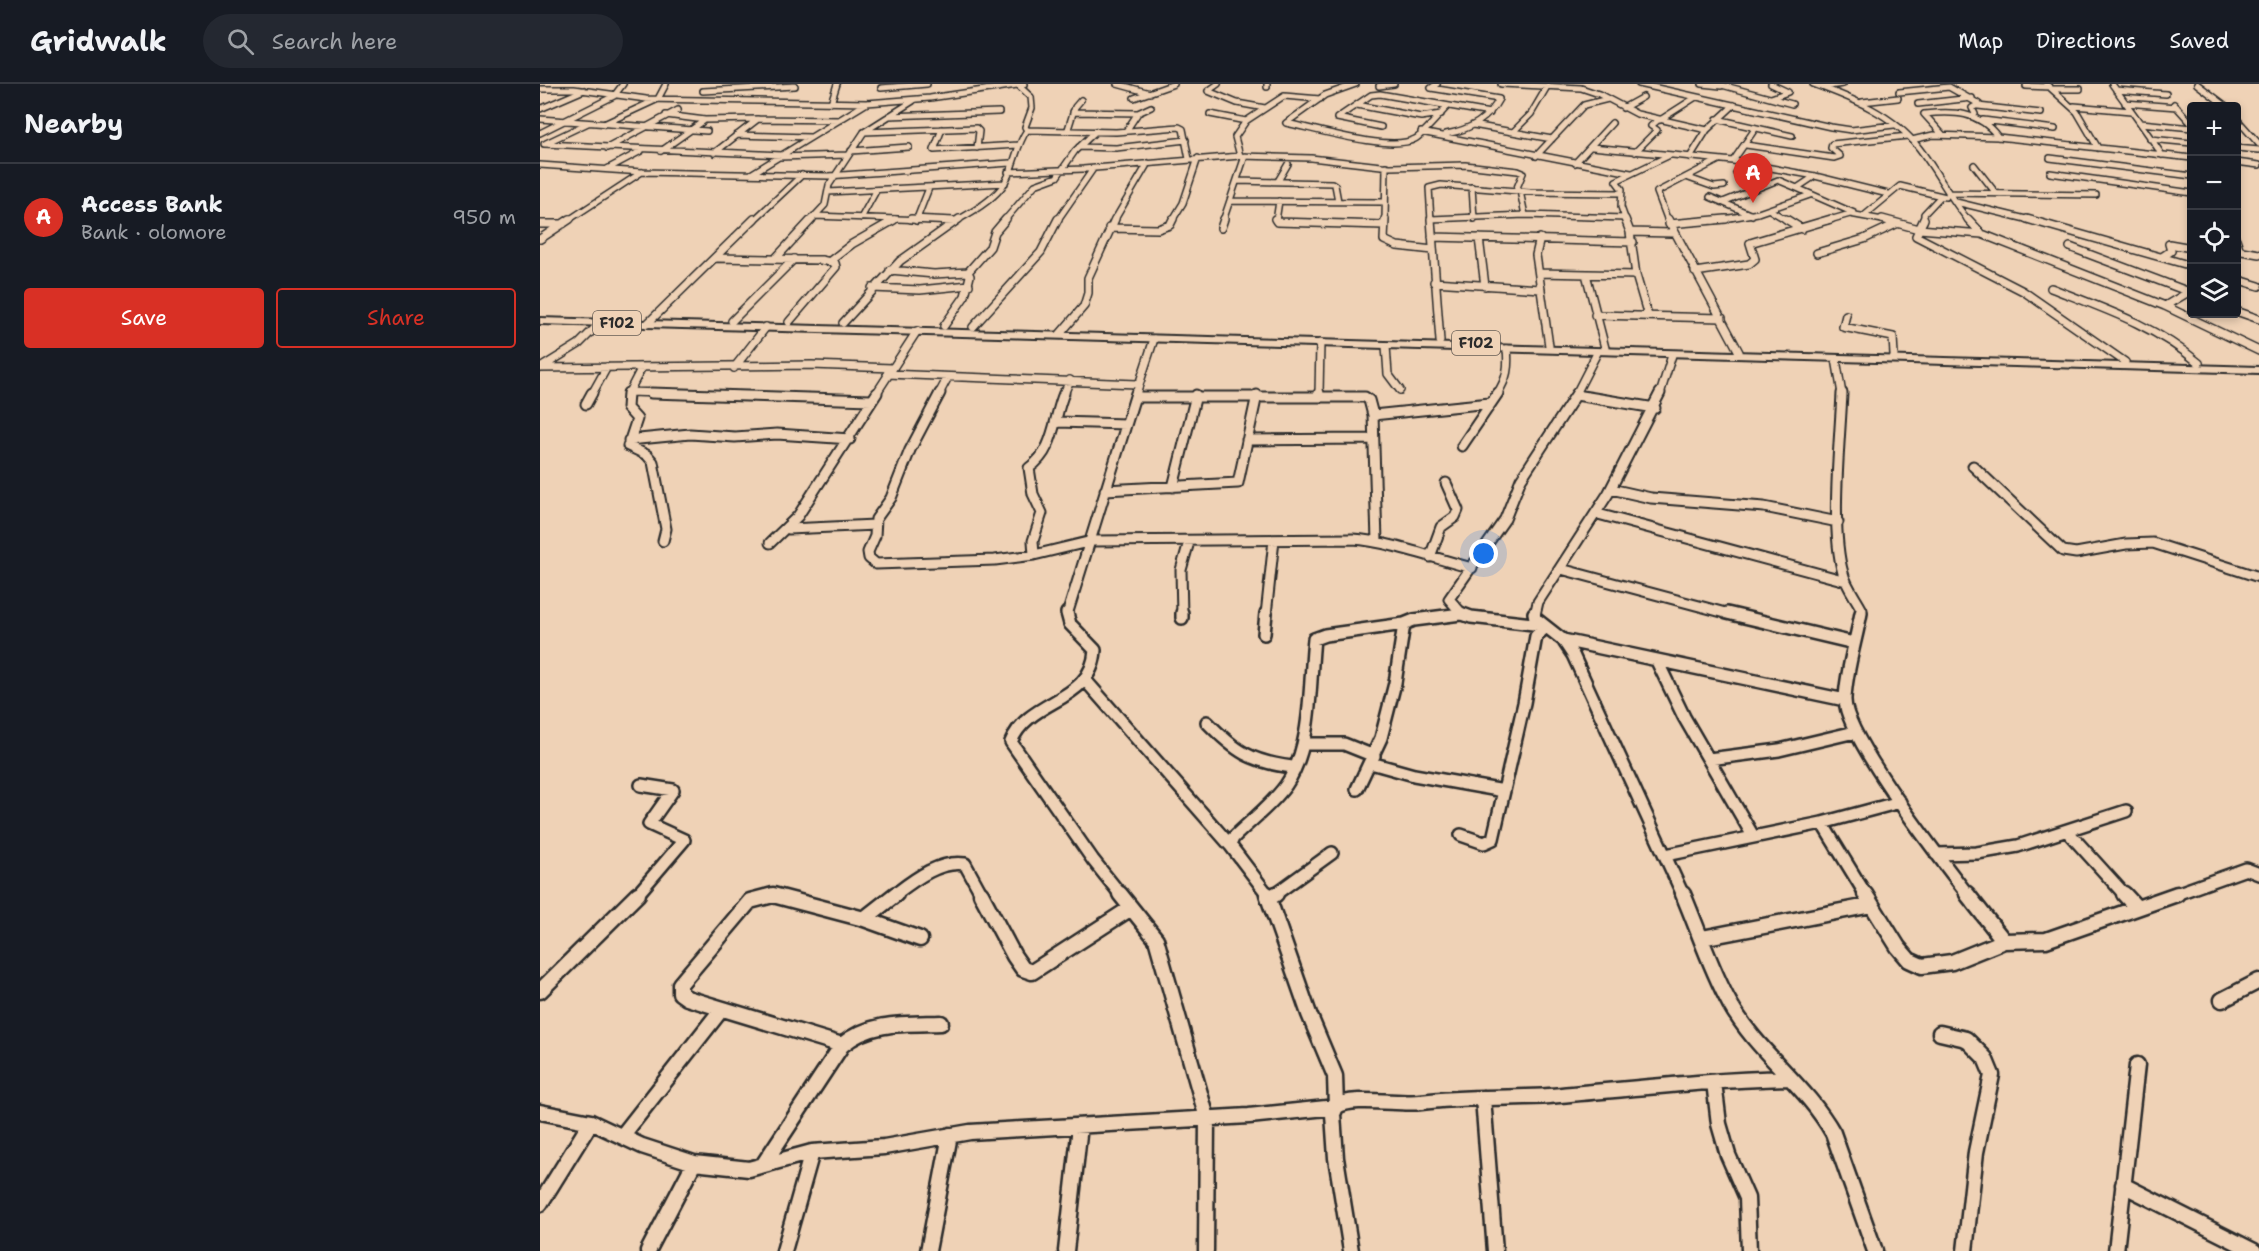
<!DOCTYPE html>
<html lang="en">
<head>
<meta charset="utf-8">
<style>
  body { margin:0; font-family:"Shantell Sans",sans-serif; background:#242831; color:#f1f3f6 }
  .controls { position:absolute; right:18px; top:18px; display:grid; overflow:hidden; border-radius:6px; box-shadow:0 3px 9px #0003 }
  .controls button { width:54px; height:54px; display:grid; place-items:center; padding:0; border:0; border-bottom:2px solid #363941; background:#171b24; color:#f1f3f6; font:30px sans-serif }
  .you { position:absolute; left:944px; top:470px; width:21px; height:21px; margin:-15px; border:4px solid #fff; border-radius:50%; background:#1a73e8; box-shadow:0 0 0 9px #1a73e833 }
  .badge { display:grid; place-items:center; width:39px; height:39px; border-radius:50%; background:#d93025; color:#fff; font-size:20px; font-weight:700 }
  .pin { position:absolute; translate:-50% -50px; filter:drop-shadow(0 2px 3px #0008) }
  .pin::after { content:''; position:absolute; top:32px; width:21px; height:18px; background:inherit; clip-path:polygon(0 0,100% 0,50% 100%) }
  .list { margin:0; padding:0; list-style:none }
  h2 { display:flex; justify-content:space-between; align-items:center; height:78px; margin:0; padding:0 24px; font-size:26px }
  h2 small { font-size:20px; font-weight:400; color:#9ea1a6 }
  .list li { display:grid; grid-template-columns:39px 1fr auto; gap:18px; align-items:center; box-sizing:border-box; height:108px; padding:0 24px; border-top:2px solid #363941 }
  .list b { display:block; font-size:22px; white-space:nowrap }
  .list p { margin:0; font-size:20px; white-space:nowrap; color:#9ea1a6 }
  .list em { font-size:20px; font-style:normal; color:#9ea1a6 }
  .actions { display:flex; gap:12px; padding:18px 24px }
  .actions a { flex:1; padding:14px 0; border:2px solid #d93025; border-radius:6px; text-align:center; font-size:21px; color:#d93025 }
  .actions .main { background:#d93025; color:#fff }
  .icon { flex:none; width:33px; height:33px; fill:none; stroke:currentColor; stroke-width:2; stroke-linecap:round; stroke-linejoin:round }
  .map { position:relative; flex:none; width:1719px; height:1167px; overflow:hidden }
  header { display:flex; align-items:center; gap:36px; box-sizing:border-box; height:84px; padding:0 30px; background:#171b24; border-bottom:2px solid #363941 }
  header strong { font-size:28px }
  nav { display:flex; gap:33px; margin-inline-start:auto; font-size:21px }
  .search { width:420px; height:54px; background:#242831; display:flex; align-items:center; gap:15px; box-sizing:border-box; padding:0 21px; border-radius:33px; color:#9ea1a6; font-size:22px }
  main { display:flex }
  aside { flex:1; background:#171b24 }
  .map>svg:first-child { display:block }
  .lines { fill:none; stroke-linecap:round; stroke-linejoin:round }
  .minor-far4-casing { stroke:#2b2b2b; stroke-width:8 }
  .minor-far3-casing { stroke:#2b2b2b; stroke-width:10 }
  .minor-far2-casing { stroke:#2b2b2b; stroke-width:13 }
  .minor-far1-casing { stroke:#2b2b2b; stroke-width:16 }
  .minor-casing { stroke:#2b2b2b; stroke-width:19 }
  .major-casing { stroke:#2b2b2b; stroke-width:4 }
  .minor-far4 { stroke:#efd2b6; stroke-width:5 }
  .minor-far3 { stroke:#efd2b6; stroke-width:7 }
  .minor-far2 { stroke:#efd2b6; stroke-width:9 }
  .minor-far1 { stroke:#efd2b6; stroke-width:11 }
  .minor { stroke:#efd2b6; stroke-width:14 }
  .major { fill:#efd2b6; fill-rule:evenodd }
  .labels { text-anchor:middle; dominant-baseline:central; stroke-width:6; stroke-linejoin:round; paint-order:stroke }
  .shield { fill:#efd2b6; stroke:#665d55; stroke-width:1.5 }
  .shield-label { font-size:15px; font-weight:bold; fill:#2b2b2b }
</style>
</head>
<body>
<header>
<strong>Gridwalk</strong>
<div class="search"><svg class="icon" aria-label="search" viewBox="0 0 24 24"><circle cx="10" cy="10" r="6"/><path d="M15 15l6 6"/></svg>Search here</div>
<nav><a>Map</a><a>Directions</a><a>Saved</a></nav>
</header>
<main>
<aside>
<h2>Nearby<small></small></h2>
<ul class="list">
<li><span class="badge">A</span><div><b>Access Bank</b><p>Bank · olomore</p></div><em>950 m</em></li>
</ul>
<div class="actions"><a class="main">Save</a><a>Share</a></div>
</aside>
<div class="map">
<svg width="1719" height="1167" viewBox="0 0 1719 1167">
  <rect width="100%" height="100%" fill="#efd2b6"/>
  <filter id="ink" filterUnits="userSpaceOnUse"><feTurbulence type="fractalNoise" baseFrequency=".0167" numOctaves="2"/><feDisplacementMap in="SourceGraphic" scale="12" xChannelSelector="R" yChannelSelector="G"/><feConvolveMatrix kernelMatrix="1 2 1 2 8 2 1 2 1" color-interpolation-filters="sRGB"/></filter>
  <g filter="url(#ink)">
    <g class="lines">
      <defs>
        <path id="minor-far4" d="M577,0l33,9
          M678,0l-10,7 29,12 28,5
          M727,0v3
          M816,0l-31,11 -39,28c29,6 105,29 129,16 8,-4 25,-25 33,-33
          M897,0l-6,4 68,11c-11,21 -30,31 -53,35
          M961,0l80,4 18,6 38,20 70,16
          M1099,0l192,43 20,3 43,-5
          M1162,0l19,2
          M1178,0l74,20
          M1231,0l17,8 -17,6
          M1273,0c39,14 80,30 106,64 18,23 31,51 50,73
          M1506,0l31,28 21,36
          M1572,0c17,24 34,46 50,71
          M1657,0l29,22
          M839,2l15,-2
          M1486,2l24,1
          M1282,3l21,-3
          M341,4l46,-4
          M0,5h34l72,10 221,4 63,-5 94,-14
          M1513,5h27
          M1576,6l50,4
          M163,7l92,-5
          M1359,8l50,-5 30,17 -7,4 3,6
          M594,14l40,-14
          M1322,18l36,-4
          M291,19l6,-19
          M1585,19l52,4
          M1378,20l54,-6
          M1634,20l18,20
          M817,21l64,12 20,-3
          M1438,22l63,7
          M1534,22l57,5
          M1083,24l20,-11
          M0,25l44,-19
          M533,28l65,1
          M670,30l36,7
          M349,32l110,-4
          M1696,34l23,26
          M0,35l167,12
          M1177,35l75,17
          M165,36l53,-1
          M1120,36l36,-23
          M1443,36l72,9
          M1601,39l51,5
          M64,40l54,-25 8,-15
          M933,41l79,14
          M841,43l-44,-9 34,-23 9,-1 110,19
          M402,45l-8,21 84,-5
          M528,45l7,-22 6,-7
          M487,46l89,2 63,-5 4,2 6,30
          M586,47l12,-18 13,-6
          M324,48l112,-4 3,3 -2,17
          M881,48l210,41
          M973,48l18,-18 17,-29
          M0,49l74,-37 9,-12
          M196,51l74,2
          M1403,51l-19,-21c30,-3 55,-3 74,23
          M1610,55l42,4
          M1372,56l21,-5 65,2 194,21
          M6,59l42,-20
          M4,60l238,11
          M1206,61l88,13 6,-2 -9,-8 1,-4 76,-8
          M539,63l37,1 70,-8
          M1052,63l141,14 82,15 73,18
          M67,64l71,-38
          M1696,64l23,2
          M121,67l44,-31 -39,-5
          M311,67l58,-4
          M1095,68l22,-22 -6,-4 7,-6
          M174,69l44,-34 82,1
          M700,72l-5,-19 11,-16 38,-25 36,3
          M996,72l48,-51 24,-6
          M239,73l69,-2
          M1150,73l17,-27 27,-25
          M1510,74l142,18
          M1193,77l22,-32
          M1696,78l23,3
          M1035,79l37,-40
          M0,81l102,7 186,4 182,-13
          M1434,81l21,27
          M67,85l34,-18
          M468,88l75,-3 157,-13 71,2 79,9 75,-2 53,6 5,2 -7,17
          M1196,89l28,12
          M1510,89l142,20
          M211,90l116,-71
          M1275,92l-18,12 57,25
          M1146,93l28,10 10,-1
          M697,97l95,2 3,2 3,16
          M738,97l10,-17
          M932,103l2,32
          M980,107l5,24
          M288,108l177,-9
          M1408,109l148,2
          M1170,113l42,18
          M690,117l153,1
          M1183,118l55,-22 19,8
          M1416,118l78,19
          M1230,126l18,11
          M1325,131l35,-29 46,11
          M274,132l139,5
          M321,134l15,-27
          M891,135l94,-4 100,3
          M27,137l75,-49
          M213,137l49,-46
          M270,137l15,-16 4,-20 35,-53 49,-31
          M376,137l13,-33
          M416,137c16,-9 34,-19 46,-34 12,-16 13,-40 25,-57l-2,-3 7,-19 -1,-11 -13,-12
          M464,137l31,-36 22,-8 18,-26 21,-20
          M517,137l36,-52
          M574,137l34,-58
          M632,137l11,-18 15,-45
          M683,137l22,-65
          M736,137l3,-20
          M845,137l1,-55
          M891,137l-2,-33 12,-3 89,7 91,1
          M1086,137l-5,-14 1,-18 -6,-8 52,-25
          M1128,137l-11,-29 62,-32
          M1173,137l45,-8 52,-18
          M1286,137l24,-7 38,7
          M1384,137v-7l17,-18"/>
        <path id="minor-far3" d="M371,135l43,2
          M735,135l2,3 106,3
          M845,135l-1,21 13,6 36,4
          M891,135l9,122
          M1085,135l5,13 6,43 12,41
          M1128,135l71,133
          M1246,135l16,10
          M1342,135l37,10 63,5
          M1384,135l-8,17 107,55 102,71
          M1428,135l14,15 183,72 94,45
          M1487,135l165,47
          M0,140h23
          M1129,140l57,-5
          M569,144l49,1 12,-4 3,-6
          M681,144l3,-9
          M1090,148l42,1
          M892,153l201,5
          M939,154l6,48
          M1000,154l-4,17 13,91
          M0,155l30,-20
          M1696,155l4,12
          M1530,163l122,46
          M1696,166l23,4
          M1277,169l47,-14 32,-15
          M1622,173l9,-6 -2,-7 23,4
          M176,174l105,2 14,3 1,4 -47,55
          M235,175l37,-40
          M290,177l22,-17 42,-24
          M350,186l44,4 34,-2
          M1155,188l54,-8 6,-5 -5,-16 81,-24
          M999,189l97,2
          M1046,190l19,74
          M1696,195l23,7
          M894,198l107,7
          M332,204l48,2 49,-5
          M1511,204c54,21 103,37 148,75
          M1625,222l27,-16
          M1696,227l23,8
          M1055,231l127,3
          M1306,231l-3,12 50,10 1,18
          M192,237l62,-62
          M303,239l57,-62 59,-42
          M107,240l107,-105
          M404,242l21,-30 5,-20 -2,-4 22,-25 5,-15 11,-13
          M433,243l68,-75 17,-33
          M520,250l24,-28 4,-13v-15l27,-59
          M846,262l2,28 12,16
          M1296,275l6,35
          M2,283l37,-23 22,-22
          M0,284l272,-3 80,3
          M194,284l32,-41
          M347,290l250,10
          M88,308l68,2
          M52,310l15,-27
          M88,310l14,-27
          M336,310l41,-63
          M399,310l9,-17
          M524,310l6,-14
          M596,310l18,-55
          M779,310l1,-51
          M957,310c10,-15 12,-27 10,-45
          M1036,310l21,-41
          M1120,310l12,-39"/>
        <path id="minor-far2" d="M88,309l-1,15 10,11 -9,27 19,9 6,7 13,67 -3,12
          M111,309l220,7
          M400,309l-30,57 -19,48 -15,21 -1,17 -7,16 1,6 7,6 119,-4 39,-5 58,-14 261,-2c34,2 84,20 119,29
          M1302,309c-2,49 -12,135 1,180 3,13 13,25 19,37l-1,5
          M1036,311l79,13
          M779,312v-3
          M596,313h229l4,3 4,15 4,126
          M46,320l6,-11
          M833,331l117,-12
          M518,338l68,2
          M89,356l61,-6 45,3 42,-3 73,5
          M707,356l125,-1
          M922,362l36,-53
          M1433,382l90,85 13,2 50,-9 27,-1 106,34
          M633,403l23,-92
          M1071,405l40,9 113,9 74,15
          M565,406l133,-7 19,-88
          M1058,430l248,67
          M249,445l86,-4
          M230,459l28,-27 79,-123
          M494,471l-1,-14 9,-28 -9,-19 -4,-26c26,-18 24,-49 35,-75
          M890,473l11,-30 14,-10 3,-7 -12,-27
          M1021,485l172,46
          M527,531l69,-222
          M642,531l-1,-45 8,-28
          M726,531l8,-75
          M916,531l5,-1
          M923,531l-14,-16 56,-80 16,-40 56,-86
          M995,531l3,-13 70,-108 52,-101"/>
        <path id="minor-far1" d="M527,529l3,11 25,26c-3,54 -66,47 -84,92l82,118 28,35
          M642,529v5
          M920,529l11,4 71,8
          M994,529l1,5 28,22 10,15 110,240
          M1187,529l127,30
          M1321,529c-5,28 -15,58 -16,86 -1,37 97,162 123,196
          M724,550l2,-21
          M1023,556l282,60
          M1117,577l27,56 69,119
          M546,597l144,164
          M667,638c28,29 44,40 85,45
          M763,660h41l30,12
          M1169,675l70,-9 76,-18
          M831,679l43,12 90,16
          M817,705l24,-51 14,-55 9,-59 10,-4 47,-6
          M1282,739l44,72
          M1528,748l57,63
          M921,751l23,8 9,-4 31,-136 12,-67 10,-9
          M1396,770l41,-1 41,-7 108,-35
          M1126,771l156,-32 78,-21
          M97,811l47,-55 -35,-16 24,-34 -32,-5
          M354,811c20,-15 45,-35 71,-31l17,31
          M728,811l-38,-50 3,-7c17,-17 39,-33 53,-53 27,-40 23,-100 28,-146l11,-4 79,-11
          M734,811l58,-42
          M1633,811l73,-26 13,5"/>
        <path id="minor" d="M441,810l33,62 9,13 9,3 99,-64
          M580,810l36,45 51,179 -1,133
          M727,810l42,120 26,62 1,31 -3,7 3,44 15,93
          M1143,810c15,35 28,76 47,110 27,48 76,81 103,129l42,118
          M1325,810l33,53 11,13 13,6 30,-4 52,-21 42,-1 131,-46
          M1427,810l37,47
          M1584,810l12,13
          M730,814l6,-4
          M324,835l32,-25
          M1162,854l170,-33
          M0,907l98,-97
          M1682,916l37,-19
          M1400,949l26,6 19,19 7,17 -16,77 -11,99
          M302,961c29,-24 63,-21 99,-22
          M1174,998l5,42 9,31 19,43 2,53
          M943,1014l12,153
          M0,1028l51,10 51,24 52,17 55,6 63,-17 72,-5 86,-15 279,-16 87,-9c15,-12 64,-2 85,-5 43,-6 85,-3 128,-6 81,-7 160,-16 241,-18
          M82,1052l99,-126
          M223,1081l79,-120 -155,-47 -7,-5v-9l70,-83 23,-6 91,24 56,20
          M1583,1101l131,66
          M0,1120l51,-82
          M108,1167l46,-88
          M244,1167l28,-99
          M388,1167l22,-116
          M526,1167l14,-125
          M1576,1167l21,-186"/>
        <path id="major" d="M0,234l1719,49v6l-1719,-49z"/>
      </defs>
      <use href="#minor-far4" class="minor-far4-casing"/>
      <use href="#minor-far3" class="minor-far3-casing"/>
      <use href="#minor-far2" class="minor-far2-casing"/>
      <use href="#minor-far1" class="minor-far1-casing"/>
      <use href="#minor" class="minor-casing"/>
      <use href="#major" class="major-casing"/>
      <use href="#minor-far4" class="minor-far4"/>
      <use href="#minor-far3" class="minor-far3"/>
      <use href="#minor-far2" class="minor-far2"/>
      <use href="#minor-far1" class="minor-far1"/>
      <use href="#minor" class="minor"/>
      <use href="#major" class="major"/>
    </g>
  </g>
  <g class="labels">
    <g class="shield">
      <rect x="53" y="227" width="48" height="24" rx="4.5"/>
      <rect x="912" y="247" width="48" height="24" rx="4.5"/>
    </g>
    <g class="shield-label">
      <text x="77" y="239">F102</text>
      <text x="936" y="259">F102</text>
    </g>
  </g>
</svg>
<div class="controls">
<button>+</button>
<button>−</button>
<button><svg class="icon" aria-label="locate" viewBox="0 0 24 24"><circle cx="12" cy="12" r="6"/><path d="M12 2v4M12 18v4M2 12h4M18 12h4"/></svg></button>
<button><svg class="icon" aria-label="layers" viewBox="0 0 24 24"><path d="M12 4l9 5-9 5-9-5zM3 14l9 5 9-5"/></svg></button>
</div>
<div class="you"></div>
<div class="pin badge" style="left:1213px;top:119px">A</div>
</div>
</main>
</body>
</html>
